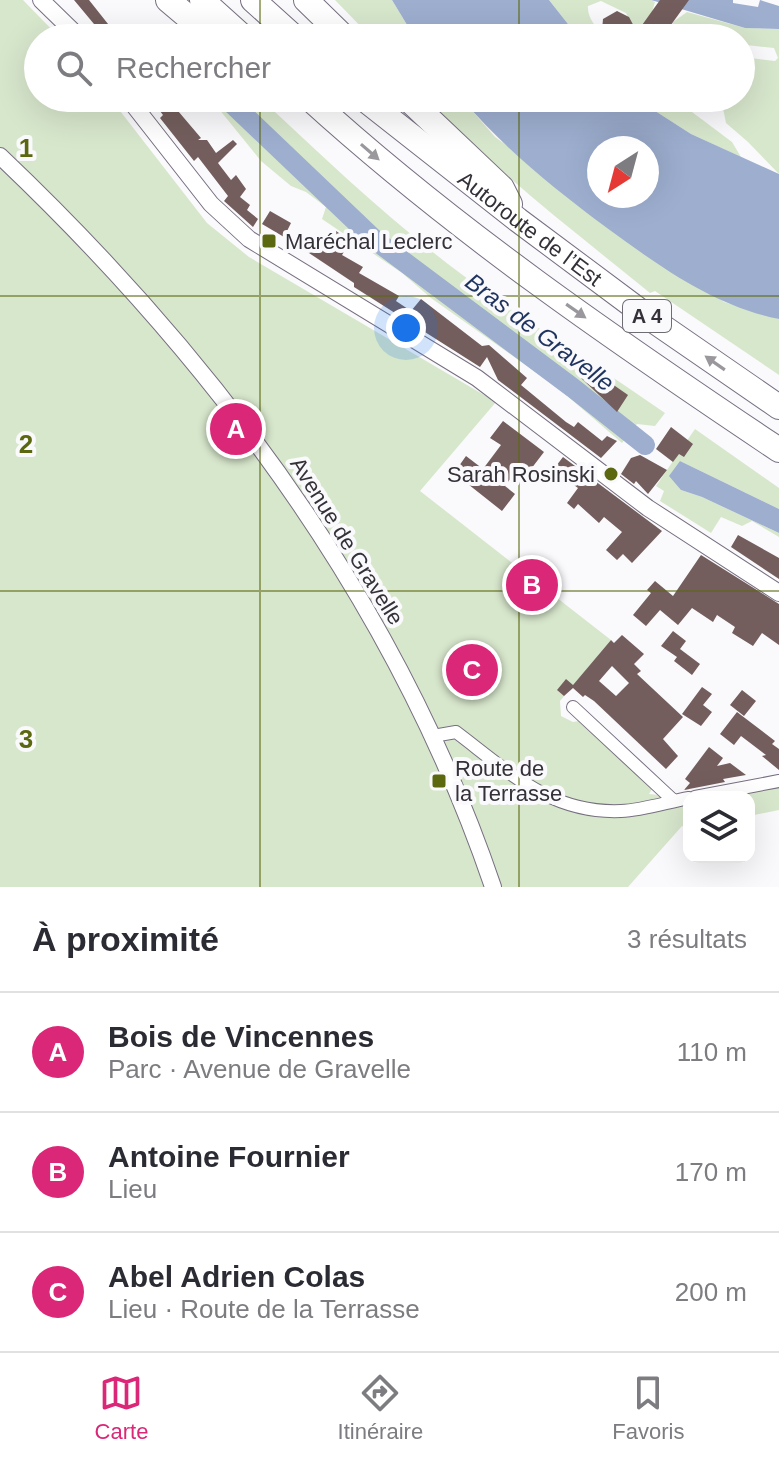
<!DOCTYPE html>
<html lang="fr">
<head>
<meta charset="utf-8">
<style>
  body { margin:0; font-family:Arial,sans-serif; background:#f2f2f3; color:#2b2b33 }
  .controls { position:absolute; right:24px; bottom:24px; display:grid; overflow:hidden; border-radius:16px; box-shadow:0 8px 32px #0002 }
  .controls button { width:72px; height:72px; display:grid; place-items:center; padding:0; border:0; border-bottom:2px solid #e1e1e2; background:#fff; color:#2b2b33; font:40px sans-serif }
  .compass { position:absolute; left:587px; top:136px; width:72px; height:72px; border-radius:50%; background:#fff; box-shadow:0 8px 32px #0002; rotate:216deg }
  .you { position:absolute; left:406px; top:328px; width:28px; height:28px; margin:-20px; border:6px solid #fff; border-radius:50%; background:#1a73e8; box-shadow:0 0 0 12px #1a73e833 }
  .badge { display:grid; place-items:center; width:52px; height:52px; border-radius:50%; background:#db2777; color:#fff; font-size:26px; font-weight:700 }
  .pin { position:absolute; translate:-50% -50%; border:4px solid #fff; box-shadow:0 2px 8px #0006 }
  .list { margin:0; padding:0; list-style:none }
  h2 { display:flex; justify-content:space-between; align-items:center; height:104px; margin:0; padding:0 32px; font-size:34px }
  h2 small { font-size:26px; font-weight:400; color:#7c7c81 }
  .list li { display:grid; grid-template-columns:52px 1fr auto; gap:24px; align-items:center; box-sizing:border-box; height:120px; padding:0 32px; border-top:2px solid #e1e1e2 }
  .list b { display:block; font-size:30px; white-space:nowrap }
  .list p { margin:0; font-size:26px; white-space:nowrap; color:#7c7c81 }
  .list em { font-size:26px; font-style:normal; color:#7c7c81 }
  .icon { flex:none; width:44px; height:44px; fill:none; stroke:currentColor; stroke-width:2; stroke-linecap:round; stroke-linejoin:round }
  .map { position:relative; flex:none; width:779px; height:887px; overflow:hidden }
  .search { position:absolute; background:#fff; box-shadow:0 8px 32px #0002; left:24px; right:24px; top:24px; height:88px; display:flex; align-items:center; gap:20px; box-sizing:border-box; padding:0 28px; border-radius:44px; color:#7c7c81; font-size:30px }
  .sheet { height:464px; background:#fff }
  nav { display:flex; justify-content:space-around; align-items:center; box-sizing:border-box; height:112px; border-top:2px solid #e1e1e2; background:#fff; font-size:22px; color:#7c7c81 }
  nav a { display:grid; justify-items:center; gap:4px }
  nav .on { color:#db2777 }
  .map>svg:first-child { display:block }
  .green { fill:#d7e7cc }
  .water { fill:#9daecf; fill-rule:evenodd }
  .lines { fill:none; stroke-linecap:round; stroke-linejoin:round }
  .river { stroke:#9daecf; stroke-width:20 }
  .building { fill:#735e5d; fill-rule:evenodd }
  .minor-casing { stroke:#776f80; stroke-width:14 }
  .tertiary-casing { stroke:#776f80; stroke-width:18 }
  .motorway-casing { stroke:#776f80; stroke-width:26 }
  .minor { stroke:#fff; stroke-width:12 }
  .tertiary { stroke:#fff; stroke-width:16 }
  .motorway { stroke:#fff; stroke-width:24 }
  .oneway { fill:#9a989c }
  .grid { fill:none; stroke:#5b680f; stroke-width:2; stroke-opacity:0.55 }
  .poi-dot { fill:#5b680f; stroke:#faf9fc; stroke-width:3 }
  .labels { text-anchor:middle; dominant-baseline:central; stroke-width:8; stroke-linejoin:round; paint-order:stroke }
  .shield { fill:#faf9fc; stroke:#6f6d73; stroke-width:2 }
  .shield-label { font-size:20px; font-weight:bold; fill:#343138 }
  .street-label { font-size:22px; fill:#343138; stroke:#faf9fc }
  .poi-label { font-size:22px; fill:#343138; stroke:#faf9fc; text-anchor:start }
  .water-label { font-size:24px; font-style:italic; fill:#1e345f; stroke:#faf9fc }
  .grid-label { font-size:26px; text-anchor:middle; font-weight:bold; fill:#5b680f; stroke:#faf9fc; stroke-width:8; stroke-linejoin:round; paint-order:stroke }
</style>
</head>
<body>
<div class="map">
<svg width="779" height="887" viewBox="0 0 779 887">
  <rect width="100%" height="100%" fill="#faf9fc"/>
  <path class="green" d="M0,0h23l37,38h-22v60h72l97,125 42,34 247,145 -76,89 191,149 -51,61 1,15 12,6 6,-1 73,68 -3,5 40,4v32l-7,-4 -54,61h-628z
    M335,0h57l23,38h-43z
    M549,0h102l4,2 -3,10 -16,20 -10,-19 -25,-12 -13,5c-1,13 11,26 21,32h-30z
    M687,12l58,16 34,1v145l-31,-32 -22,-19 -5,-25h20l2,-41 32,4 3,-3 -4,-10 -28,-3 -5,3v-10h-61l-10,-8 3,-8z
    M210,98h50c61,57 122,115 188,166 70,53 145,99 217,149l-10,13 -18,-2 -15,19 -64,-55 -127,-90 -29,-25 -80,-54 4,-12 -20,-15 -15,-6 -30,-25z
    M427,98h34l34,39 229,165 55,17v56l-124,-84 -5,2c-76,-62 -156,-122 -223,-195z
    M635,98h29l18,13 10,1 40,30 9,15 -50,-23z
    M695,429l84,59v21l-99,-48 1,29 21,7 77,36v4l-27,-16 -10,5 -21,-9 -10,16 -51,-32 4,-10 -8,-5z
    M779,781v29l-30,6v-19h-54z"/>
  <path class="water" d="M392,0h157l30,38h-164z
    M651,0h82v3l25,4 2,-7 19,6v23l-34,-1z
    M461,98h174l56,36 88,40v145c-65,-13 -120,-53 -172,-91 -55,-41 -100,-77 -146,-130zM647,148v48h-48v-48z
    M680,461l99,48v24l-77,-36 -21,-7 -12,-14z"/>
  <g class="lines">
    <path class="river" d="M226,98l149,142 198,148 72,57"/>
  </g>
  <path class="building" d="M74,0h15l23,29 -8,7z
    M660,0h29l-21,29 12,9h-72l-6,-8 1,-11 14,-8 12,6 8,15z
    M150,98h17l34,40 -3,2h9l9,13 17,-13 4,4 -19,19 13,17 5,-5 10,14 -6,8 10,8 -3,5 11,9 -5,8 -29,-26 4,-5 -30,-39 -4,4 -34,-43 3,-3z
    M270,211l21,12 -7,14 -22,-13z
    M336,231l15,10 -9,14 21,12 -4,6 40,23 -3,5 15,10 10,-12 61,47 7,-1 38,33 -6,7 45,37 8,5 4,-5 24,19 5,-5 10,5 -16,17 -103,-78 -11,-23 -7,10 -126,-80v-4l-48,-32 8,-13 13,8z
    M595,372l33,23 -11,17 -36,-34z
    M503,421l41,31 -13,17 -9,-6 -17,23 10,8 -13,17 -48,-38 12,-17 17,13 18,-24 -11,-7z
    M671,427l22,17 -9,13 -5,-3 -6,8 -17,-13z
    M640,455l27,15 -19,24 -12,-13 -2,3 -13,-10 10,-16z
    M563,457l99,74 -30,32 -9,-9 -6,6 -11,-10 16,-18 -18,-15 -5,6 -21,-19 -4,5 -7,-6 11,-15 -25,-18z
    M738,535l41,23v21l-48,-32z
    M701,555l78,49v41l-17,-12 -9,13 -21,-13 3,-6 -18,-12 -4,7 -21,-14 -14,17 -18,-15 -14,16 -13,-11 18,-22 -4,-3 8,-9 18,15z
    M673,631l13,10 -6,8 20,15 -8,11 -18,-14 3,-4 -16,-11z
    M622,635l22,19 -10,10 7,7 -4,3 46,43 -20,22 15,17 -12,13 -72,-68 -9,-6 -2,2 -10,-9 -9,8 -7,-6 9,-11 7,6 38,-45 3,3zM612,666l17,17 -13,13 -17,-15z
    M702,687l10,7 -9,11 9,7 -11,14 -19,-12z
    M742,690l14,11 -12,15 -14,-11z
    M737,712l38,29 -3,3 7,5v21l-17,-14 4,-1 -25,-19 -7,9 -14,-11z
    M709,747l14,11 -6,8 13,-3 16,12 -23,4 2,3 -41,8 6,-7 -5,-4z"/>
  <g class="lines">
    <defs>
      <path id="minor" d="M573,707l101,94
        M433,736l23,-4c53,40 95,82 165,79 23,-1 46,-9 68,-13
        M695,797l84,-16"/>
      <path id="tertiary" d="M41,0l39,38
        M128,98l83,106 38,35 228,139 171,130 131,85
        M0,156c215,204 397,448 493,731"/>
      <g id="motorway">
        <path d="M168,0l45,38"/>
        <path d="M202,0l42,38"/>
        <path d="M253,0l42,38"/>
        <path d="M306,0l39,38"/>
        <path d="M309,98c145,132 307,243 470,352"/>
        <path id="s1" d="M363,98l155,122 126,94 135,93"/>
        <path d="M407,98l95,90 8,16"/>
      </g>
    </defs>
    <use href="#minor" class="minor-casing"/>
    <use href="#tertiary" class="tertiary-casing"/>
    <use href="#motorway" class="motorway-casing"/>
    <use href="#minor" class="minor"/>
    <use href="#tertiary" class="tertiary"/>
    <use href="#motorway" class="motorway"/>
  </g>
  <defs><path id="oneway-solid" d="M-6-.8H1V-3.2L6.5 0L1 3.2V.8H-6Z" transform="scale(2)"/></defs>
  <g class="oneway">
    <use href="#oneway-solid" transform="translate(370 152) rotate(41)"/>
    <use href="#oneway-solid" transform="translate(576 311) rotate(35)"/>
    <use href="#oneway-solid" transform="translate(715 363) rotate(-145)"/>
  </g>
  <path class="grid" d="M260,0v38M519,0v38M260,98v789M519,98v789M0,296h779M0,591h779"/>
  <g class="poi-dot">
    <rect x="261" y="233" width="16" height="16" rx="4"/>
    <circle cx="611" cy="474" r="8"/>
    <rect x="431" y="773" width="16" height="16" rx="4"/>
  </g>
  <g class="labels">
    <rect class="shield" x="623" y="300" width="48" height="32" rx="6"/>
    <g class="shield-label">
      <text x="647" y="316">A 4</text>
    </g>
    <g class="street-label">
      <text stroke="none"><textPath href="#s1" startOffset="212">Autoroute de l’Est</textPath></text>
      <text transform="translate(347 541) rotate(58)">Avenue de Gravelle</text>
    </g>
    <g class="poi-label">
      <text x="285" y="241">Maréchal Leclerc</text>
      <text x="595" y="474" text-anchor="end">Sarah Rosinski</text>
      <text x="455" y="768">Route de<tspan x="455" dy="25">la Terrasse</tspan></text>
    </g>
    <g class="water-label">
      <text transform="translate(540 332) rotate(37)">Bras de Gravelle</text>
    </g>
  </g>
  <g class="grid-label">
    <text x="26" y="157">1</text>
    <text x="26" y="453">2</text>
    <text x="26" y="748">3</text>
  </g>
</svg>
<div class="controls">
<button><svg class="icon" aria-label="layers" viewBox="0 0 24 24"><path d="M12 4l9 5-9 5-9-5zM3 14l9 5 9-5"/></svg></button>
</div>
<svg class="compass" viewBox="-18 -18 36 36"><path d="M0-13l5 13h-10z" fill="#e53935"/><path d="M0 13l5-13h-10z" fill="#7c7c81"/></svg>
<div class="you"></div>
<div class="pin badge" style="left:236px;top:429px">A</div>
<div class="pin badge" style="left:532px;top:585px">B</div>
<div class="pin badge" style="left:472px;top:670px">C</div>
<div class="search"><svg class="icon" aria-label="search" viewBox="0 0 24 24"><circle cx="10" cy="10" r="6"/><path d="M15 15l6 6"/></svg>Rechercher</div>
</div>
<section class="sheet">
<h2>À proximité<small>3 résultats</small></h2>
<ul class="list">
<li><span class="badge">A</span><div><b>Bois de Vincennes</b><p>Parc · Avenue de Gravelle</p></div><em>110 m</em></li>
<li><span class="badge">B</span><div><b>Antoine Fournier</b><p>Lieu</p></div><em>170 m</em></li>
<li><span class="badge">C</span><div><b>Abel Adrien Colas</b><p>Lieu · Route de la Terrasse</p></div><em>200 m</em></li>
</ul>
</section>
<nav>
<a class="on"><svg class="icon" aria-label="map" viewBox="0 0 24 24"><path d="M3 6l6-2 6 2 6-2v14l-6 2-6-2-6 2zM9 4v14M15 6v14"/></svg>Carte</a>
<a><svg class="icon" aria-label="directions" viewBox="0 0 24 24"><path d="M12 3l9 9-9 9-9-9zM9 14v-3h6M13 9l2 2-2 2"/></svg>Itinéraire</a>
<a><svg class="icon" aria-label="saved" viewBox="0 0 24 24"><path d="M7 4h10v16l-5-4-5 4z"/></svg>Favoris</a>
</nav>
</body>
</html>
